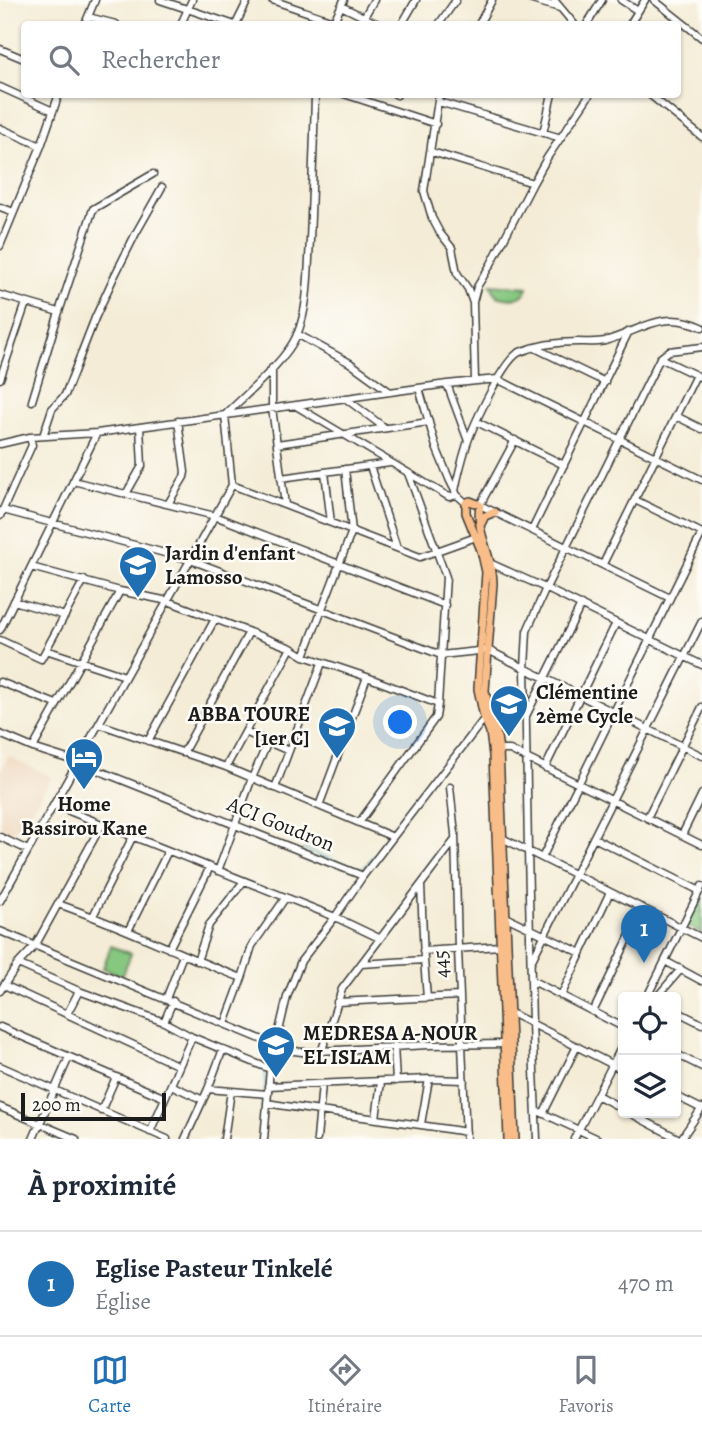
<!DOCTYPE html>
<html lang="fr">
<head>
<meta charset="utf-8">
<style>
  body { margin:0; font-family:Alegreya,serif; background:#f2f2f3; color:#1f2937 }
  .controls { position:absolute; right:21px; bottom:21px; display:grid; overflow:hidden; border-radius:7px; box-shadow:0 2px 5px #0004 }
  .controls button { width:63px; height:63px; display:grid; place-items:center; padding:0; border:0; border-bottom:2px solid #e0e1e3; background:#fff; color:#1f2937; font:35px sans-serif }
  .scale { position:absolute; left:21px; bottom:18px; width:145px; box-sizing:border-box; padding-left:7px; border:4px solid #1c1c1c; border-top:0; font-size:19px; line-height:24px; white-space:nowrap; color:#1c1c1c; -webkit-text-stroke:5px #fdfcf7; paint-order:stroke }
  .you { position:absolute; left:401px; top:723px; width:24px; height:24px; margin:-18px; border:5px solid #fff; border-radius:50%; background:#1a73e8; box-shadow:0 0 0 10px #1a73e833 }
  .badge { display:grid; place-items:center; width:46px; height:46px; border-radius:50%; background:#1f6fb2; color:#fff; font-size:23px; font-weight:700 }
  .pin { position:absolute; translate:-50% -58px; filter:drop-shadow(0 2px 4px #0008) }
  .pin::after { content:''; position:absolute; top:37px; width:24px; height:21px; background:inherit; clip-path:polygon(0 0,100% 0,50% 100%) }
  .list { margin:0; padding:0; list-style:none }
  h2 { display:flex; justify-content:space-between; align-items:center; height:91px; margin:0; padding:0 28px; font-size:30px }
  h2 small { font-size:23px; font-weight:400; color:#747a83 }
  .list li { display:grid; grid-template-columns:46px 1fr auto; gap:21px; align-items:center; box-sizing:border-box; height:105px; padding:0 28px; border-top:2px solid #e0e1e3 }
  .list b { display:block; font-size:26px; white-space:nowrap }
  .list p { margin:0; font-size:23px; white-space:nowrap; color:#747a83 }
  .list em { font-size:23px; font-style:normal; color:#747a83 }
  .icon { flex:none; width:38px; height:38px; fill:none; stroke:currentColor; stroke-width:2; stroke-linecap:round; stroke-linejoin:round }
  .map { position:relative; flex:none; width:702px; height:1139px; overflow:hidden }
  .search { position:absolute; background:#fff; box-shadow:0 2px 5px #0004; left:21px; right:21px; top:21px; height:77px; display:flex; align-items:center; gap:18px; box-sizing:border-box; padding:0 24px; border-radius:7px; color:#747a83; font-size:26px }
  .sheet { height:196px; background:#fff }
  nav { display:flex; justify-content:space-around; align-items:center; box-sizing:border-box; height:98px; border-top:2px solid #e0e1e3; background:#fff; font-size:19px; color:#747a83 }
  nav a { display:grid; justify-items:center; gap:4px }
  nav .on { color:#1f6fb2 }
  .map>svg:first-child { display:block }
  .built { fill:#eed7bb }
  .green { fill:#87c880; stroke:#52724e; stroke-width:2 }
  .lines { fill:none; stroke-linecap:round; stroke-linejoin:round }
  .stream { stroke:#3faabf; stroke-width:2 }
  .minor-casing { stroke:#3c3b38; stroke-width:9 }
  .major-casing { stroke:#3c3b38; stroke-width:10 }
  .minor { stroke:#fff; stroke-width:6 }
  .major { stroke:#f8bd89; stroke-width:7 }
  .labels { text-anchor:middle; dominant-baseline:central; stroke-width:5; stroke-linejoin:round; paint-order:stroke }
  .poi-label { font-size:21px; font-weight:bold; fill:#1c1c1c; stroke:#fdfcf7; text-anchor:start }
  .street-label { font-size:21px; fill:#1c1c1c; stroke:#fdfcf7 }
</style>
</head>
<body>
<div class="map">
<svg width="702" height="1139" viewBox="0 0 702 1139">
  <rect width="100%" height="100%" fill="#fdfcf7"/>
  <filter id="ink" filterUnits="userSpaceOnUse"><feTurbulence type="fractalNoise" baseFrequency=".0143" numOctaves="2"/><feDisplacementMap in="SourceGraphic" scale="14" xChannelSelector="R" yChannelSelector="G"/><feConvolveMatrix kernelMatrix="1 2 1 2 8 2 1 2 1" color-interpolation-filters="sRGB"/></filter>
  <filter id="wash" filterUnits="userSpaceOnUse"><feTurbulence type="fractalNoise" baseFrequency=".00686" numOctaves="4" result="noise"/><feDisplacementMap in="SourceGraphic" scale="28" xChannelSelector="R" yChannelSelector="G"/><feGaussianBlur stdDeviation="1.57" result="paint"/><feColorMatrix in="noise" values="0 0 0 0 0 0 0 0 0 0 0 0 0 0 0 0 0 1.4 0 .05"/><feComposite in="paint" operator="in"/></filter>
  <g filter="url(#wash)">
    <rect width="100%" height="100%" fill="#f4ecd6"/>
    <path class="built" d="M8,756l44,21 -29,45 -16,15 -7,-4v-61z"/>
    <path class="green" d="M490,284l38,3c-5,14 -19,13 -31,9z
      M702,890v43l-17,-8z
      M111,946l20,8 -9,22 -19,-8z"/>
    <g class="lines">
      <path class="stream" d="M303,849l53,20 9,-2 8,-11
        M265,1092l1,-23
        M262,1130l2,-33"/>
    </g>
  </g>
  <g filter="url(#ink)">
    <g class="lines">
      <defs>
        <path id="minor" d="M160,0l72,24
          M272,0l61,21
          M532,0l28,8
          M554,0l20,24
          M621,0l17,11
          M654,0l48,38
          M341,6l37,18
          M88,17l28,7
          M364,17l10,-17
          M333,23l11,-23
          M85,24l10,-24
          M181,24l11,-24
          M236,24l12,-24
          M402,24l14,-24
          M439,24l17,-24
          M479,24l13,-24
          M587,24l15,-24
          M630,24l15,-24
          M0,49l24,10
          M0,87l53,24
          M344,94l92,30
          M395,94l2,1
          M439,94l-15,97 8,27 8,15 12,15 5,25 11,16 5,14 2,78
          M649,94l53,43
          M439,102l122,36
          M0,128l41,18
          M543,133l9,-39
          M432,152l101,31
          M0,207l14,5
          M0,246l41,-100 18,-52
          M0,295l59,17
          M473,302l4,-15 14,-23 42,-81 14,-25 43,-64
          M297,334l53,29 40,29
          M535,348l70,34
          M660,358l42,20
          M272,368v40l13,97
          M0,379l26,-76
          M447,384l21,57
          M419,388l17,59 14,34 7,14 9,8
          M345,398l40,30
          M32,401l27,-89 34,-103 60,-35
          M296,406l153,91 8,-2
          M676,416l26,13
          M477,422l87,43
          M43,436l9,-27 13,-14 30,-77 18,-39 23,-46 26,-46
          M515,440l-35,65 190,93
          M0,444l30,-7 67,-4 350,-49 50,-5 205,101
          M277,444l152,-22
          M370,466l27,82
          M325,472l6,51
          M281,478l109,-15
          M73,481l142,35 230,89
          M232,485l188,72 56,-20
          M455,491c3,-16 7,-31 12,-47 6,-18 37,-86 53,-92 17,-7 40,-10 58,-10 9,0 18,1 27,-1 38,-11 56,-32 97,-14
          M126,494l16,-28 -2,-39
          M635,500l67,33
          M168,504l16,-27 1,-5 -7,-51
          M3,510l188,50 250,95 47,-5 214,106
          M0,516l32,-71 -2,-8
          M532,530l97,-199
          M492,564l49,22 161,79
          M603,564l93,-189
          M31,567l89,24 48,10 123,47 13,8 63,21 71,27
          M14,601l51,15
          M0,630l97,-197
          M0,640l41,19 43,-79
          M46,650l79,26
          M304,656l48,-125 -7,-62
          M0,682l56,22
          M526,716l55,-111
          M99,724l127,43 167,70
          M245,732l44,19
          M0,734l33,14 44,14 286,114
          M148,741l67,-122
          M33,748l87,-157
          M499,750h11l192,95
          M183,753l66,-121
          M226,767l65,-119
          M545,768l71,-145
          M450,787l5,47 3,115 8,190
          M275,788l47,-125
          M54,805l281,112 44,21
          M319,806l48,-129
          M647,818l55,-111
          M359,823l77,-106 2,-13 8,-127 -38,-104
          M682,835l20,-41
          M0,837l28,13
          M594,838l106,53
          M504,839l198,99
          M542,858l160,-325
          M218,871l34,-93 16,-36
          M421,885l3,75 3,38
          M0,901l232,-416 -7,-70c22,-22 60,-53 72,-80 12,-29 11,-65 13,-95 2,-49 4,-97 5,-146
          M58,904c62,21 122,51 184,74
          M93,916l40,-80
          M506,917l75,36
          M0,931l287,119 15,2 126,-7 77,-1
          M128,931l40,-80
          M169,949l41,-82
          M423,951l78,-5
          M197,961l12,-36 35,-44
          M665,961l37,20
          M531,962l171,-341
          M18,964l61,27
          M361,964l63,-4
          M531,980l92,47
          M4,985l175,81
          M0,991l18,-27 17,-18 67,-122
          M561,996l49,-104
          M647,997l55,-111
          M657,997l24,-28
          M166,999l17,-44
          M337,1002l123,-6
          M676,1011l26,13
          M593,1012l50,-104
          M511,1013l112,57
          M67,1014l12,-23 85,31 28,15 78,32
          M164,1022l9,-21
          M225,1024l17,-46 10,-32 34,-49
          M0,1027l165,71
          M394,1046l2,35
          M322,1050l20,-61 112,-148
          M676,1054l26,13
          M0,1066l167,73
          M171,1085l32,15
          M268,1086l161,-7 35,1
          M208,1089l60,5
          M597,1095l26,14
          M676,1096l26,13
          M267,1103c66,11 133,18 199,29
          M0,1107l76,32
          M101,1111l15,-34
          M540,1112l58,27
          M544,1112l33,-66
          M630,1113l49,26
          M376,1118l5,-36
          M421,1124l8,-45
          M150,1132l42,-95
          M33,1139l36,-82
          M185,1139l23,-50 15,-40
          M224,1139l7,-48
          M264,1139l6,-70 17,-72 14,-36 34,-44 28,-41 124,-161
          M317,1139l5,-55
          M537,1139l-5,-115 -4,-173 -3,-183 2,-37 19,-43 114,-230 9,-7 33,-4
          M574,1139l49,-95
          M681,1139l21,-31"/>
        <path id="major" d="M481,524l4,-8 10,-4
          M508,1139l-15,-383 -3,-24 -6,-15 -6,-28 8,-117 -5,-22 -15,-37v-10l4,-2 10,4c-5,28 13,50 13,78l-8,108 5,22 6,17 3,20 16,389"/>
      </defs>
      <use href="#minor" class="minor-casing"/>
      <use href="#major" class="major-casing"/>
      <use href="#minor" class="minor"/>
      <use href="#major" class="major"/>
    </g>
  </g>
  <defs>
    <symbol id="school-pin" viewBox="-11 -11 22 30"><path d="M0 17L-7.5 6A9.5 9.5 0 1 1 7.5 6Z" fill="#1f6fb2" stroke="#fdfcf7"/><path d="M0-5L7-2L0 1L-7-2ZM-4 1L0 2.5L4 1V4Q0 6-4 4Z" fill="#fff"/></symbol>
    <symbol id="hotel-pin" viewBox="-11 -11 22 30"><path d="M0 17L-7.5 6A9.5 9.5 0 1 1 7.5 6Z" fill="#1f6fb2" stroke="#fdfcf7"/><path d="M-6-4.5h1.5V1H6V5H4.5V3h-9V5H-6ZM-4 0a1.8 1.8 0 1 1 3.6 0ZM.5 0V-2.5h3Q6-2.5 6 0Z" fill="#fff"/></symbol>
  </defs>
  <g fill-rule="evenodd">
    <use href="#school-pin" x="116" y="543" width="44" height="60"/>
    <use href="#school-pin" x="487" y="682" width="44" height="60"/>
    <use href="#school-pin" x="315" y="704" width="44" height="60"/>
    <use href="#hotel-pin" x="62" y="735" width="44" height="60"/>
    <use href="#school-pin" x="254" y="1023" width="44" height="60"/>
  </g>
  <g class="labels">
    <g class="poi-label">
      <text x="165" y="553">Jardin d'enfant<tspan x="165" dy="24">Lamosso</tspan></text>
      <text x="536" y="692">Clémentine<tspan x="536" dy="24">2ème Cycle</tspan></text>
      <text x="310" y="714" text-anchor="end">ABBA TOURE<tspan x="310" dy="24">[1er C]</tspan></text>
      <text x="84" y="804" text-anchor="middle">Home<tspan x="84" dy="24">Bassirou Kane</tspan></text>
      <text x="303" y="1033">MEDRESA A-NOUR<tspan x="303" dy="24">EL ISLAM</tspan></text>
    </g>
    <g class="street-label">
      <text transform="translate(281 824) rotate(22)">ACI Goudron</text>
      <text transform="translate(441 964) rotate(-93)">445</text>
    </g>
  </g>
</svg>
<div class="controls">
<button><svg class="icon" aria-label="locate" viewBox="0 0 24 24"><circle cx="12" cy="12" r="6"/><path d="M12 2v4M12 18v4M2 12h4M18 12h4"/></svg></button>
<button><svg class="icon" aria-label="layers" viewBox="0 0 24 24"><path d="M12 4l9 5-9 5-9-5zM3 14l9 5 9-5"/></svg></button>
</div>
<div class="scale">200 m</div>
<div class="you"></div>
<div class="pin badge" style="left:644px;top:963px">1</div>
<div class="search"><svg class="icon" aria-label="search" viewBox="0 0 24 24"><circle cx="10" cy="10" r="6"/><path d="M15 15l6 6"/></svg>Rechercher</div>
</div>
<section class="sheet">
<h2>À proximité<small></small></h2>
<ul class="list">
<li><span class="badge">1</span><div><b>Eglise Pasteur Tinkelé</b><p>Église</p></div><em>470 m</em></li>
</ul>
</section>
<nav>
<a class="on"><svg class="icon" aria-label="map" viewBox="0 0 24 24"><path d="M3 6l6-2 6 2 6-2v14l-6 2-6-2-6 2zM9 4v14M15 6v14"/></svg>Carte</a>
<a><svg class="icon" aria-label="directions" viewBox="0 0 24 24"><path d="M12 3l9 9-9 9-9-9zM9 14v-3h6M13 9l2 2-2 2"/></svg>Itinéraire</a>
<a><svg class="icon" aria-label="saved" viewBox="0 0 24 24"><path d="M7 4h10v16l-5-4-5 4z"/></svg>Favoris</a>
</nav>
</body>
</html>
